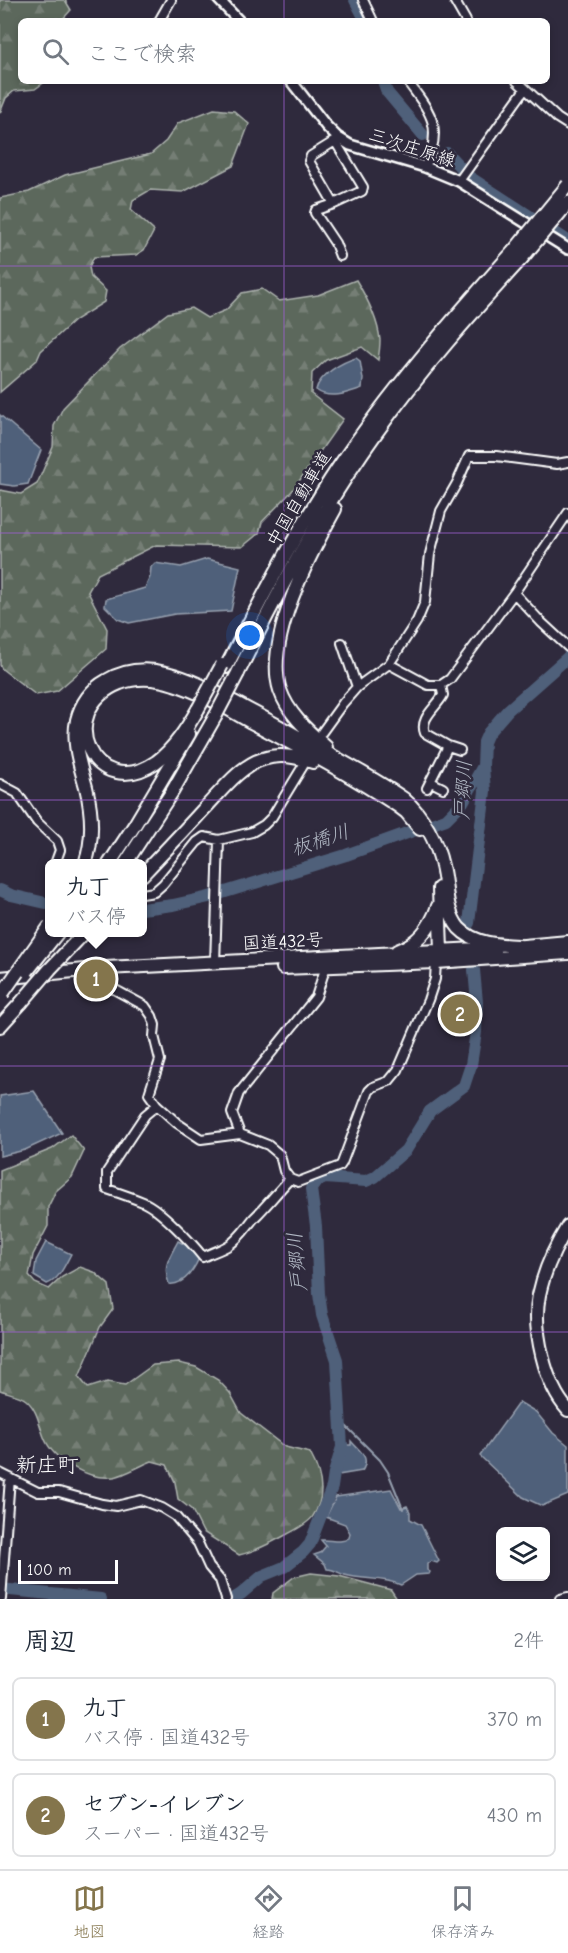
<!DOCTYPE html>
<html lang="ja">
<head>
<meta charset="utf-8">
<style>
  body { margin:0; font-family:"Comic Neue","Klee One",sans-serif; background:#f6f6f7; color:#1f2937 }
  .controls { position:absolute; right:18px; bottom:18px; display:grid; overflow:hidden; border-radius:9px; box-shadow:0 3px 9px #0003 }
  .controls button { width:54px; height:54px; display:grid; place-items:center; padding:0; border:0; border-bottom:2px solid #e0e1e3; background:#fff; color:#1f2937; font:30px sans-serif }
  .scale { position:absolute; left:18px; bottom:15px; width:100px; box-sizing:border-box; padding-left:6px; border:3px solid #fff; border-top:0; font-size:16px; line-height:21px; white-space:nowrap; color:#fff; -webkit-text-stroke:4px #2f2a3d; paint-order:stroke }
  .you { position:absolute; left:250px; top:636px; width:21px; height:21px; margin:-15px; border:4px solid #fff; border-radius:50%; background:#1a73e8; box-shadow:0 0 0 9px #1a73e833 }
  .badge { display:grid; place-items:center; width:39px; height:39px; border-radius:50%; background:#84754c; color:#fff; font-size:20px; font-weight:700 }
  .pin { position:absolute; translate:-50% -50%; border:3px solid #fff; box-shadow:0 2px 6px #0006 }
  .popup { position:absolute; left:45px; top:859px; width:102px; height:78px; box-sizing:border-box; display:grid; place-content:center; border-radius:9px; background:#fff; filter:drop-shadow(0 2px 4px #0005); font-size:20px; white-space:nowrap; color:#747a83 }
  .popup b { font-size:22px; color:#1f2937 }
  .popup::after { content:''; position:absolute; left:50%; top:100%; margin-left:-12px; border:12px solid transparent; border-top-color:#fff }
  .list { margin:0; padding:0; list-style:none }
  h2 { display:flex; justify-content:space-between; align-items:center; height:78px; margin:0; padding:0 24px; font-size:26px }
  h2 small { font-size:20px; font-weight:400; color:#747a83 }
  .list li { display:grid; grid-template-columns:39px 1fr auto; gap:18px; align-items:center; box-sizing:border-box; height:84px; margin:0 12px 12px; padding:0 12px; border:2px solid #e0e1e3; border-radius:9px }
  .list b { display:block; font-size:22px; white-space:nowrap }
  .list p { margin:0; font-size:20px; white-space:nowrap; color:#747a83 }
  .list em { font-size:20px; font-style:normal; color:#747a83 }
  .icon { flex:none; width:33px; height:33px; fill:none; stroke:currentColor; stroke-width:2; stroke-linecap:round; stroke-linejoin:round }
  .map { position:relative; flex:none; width:568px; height:1599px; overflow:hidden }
  .search { position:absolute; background:#fff; box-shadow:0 3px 9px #0003; left:18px; right:18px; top:18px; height:66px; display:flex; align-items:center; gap:15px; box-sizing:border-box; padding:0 21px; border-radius:9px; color:#747a83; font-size:22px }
  .sheet { height:270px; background:#fff }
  nav { display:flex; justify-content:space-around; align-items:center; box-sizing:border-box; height:84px; border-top:2px solid #e0e1e3; background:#fff; font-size:16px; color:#747a83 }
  nav a { display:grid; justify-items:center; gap:3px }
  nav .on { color:#84754c }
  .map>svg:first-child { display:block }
  .forest { fill:url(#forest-firs); stroke:#adb3ae; stroke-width:1.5 }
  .water { fill:#50607a; stroke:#96a0af; stroke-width:1.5 }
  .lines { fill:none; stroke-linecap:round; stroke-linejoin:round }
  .stream { stroke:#96a0af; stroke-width:2 }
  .river { stroke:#50607a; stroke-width:12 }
  .minor-casing { stroke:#fff; stroke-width:12 }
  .major-casing { stroke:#fff; stroke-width:14 }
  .highway-casing { stroke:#fff; stroke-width:16 }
  .minor { stroke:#2f2a3d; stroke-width:8 }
  .major { stroke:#2f2a3d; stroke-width:9 }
  .highway { stroke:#2f2a3d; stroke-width:12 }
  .highway-bridge-casing { stroke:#fff; stroke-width:16; stroke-linecap:butt }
  .highway-bridge { stroke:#2f2a3d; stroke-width:12 }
  .grid { fill:none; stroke:#9c61cf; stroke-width:1.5; stroke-opacity:0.55 }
  .labels { text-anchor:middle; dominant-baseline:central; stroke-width:5; stroke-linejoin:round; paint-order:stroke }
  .street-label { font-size:18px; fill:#fff; stroke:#2f2a3d }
  .water-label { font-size:20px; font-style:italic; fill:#b0b7c3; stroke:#2f2a3d }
  .quarter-label { font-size:21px; fill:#fff; stroke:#2f2a3d }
</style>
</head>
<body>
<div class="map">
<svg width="568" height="1599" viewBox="0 0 568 1599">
  <defs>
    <pattern id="forest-firs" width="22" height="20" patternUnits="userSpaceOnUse" patternTransform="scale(1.5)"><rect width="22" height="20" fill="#5b675c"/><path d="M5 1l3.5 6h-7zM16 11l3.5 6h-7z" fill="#747e74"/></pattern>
  </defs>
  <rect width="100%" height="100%" fill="#2f2a3d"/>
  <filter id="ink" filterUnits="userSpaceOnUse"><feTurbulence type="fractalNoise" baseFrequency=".0167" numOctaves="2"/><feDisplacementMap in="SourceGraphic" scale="12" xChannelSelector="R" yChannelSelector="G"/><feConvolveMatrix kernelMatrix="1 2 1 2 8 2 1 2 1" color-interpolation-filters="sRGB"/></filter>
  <g filter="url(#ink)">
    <path class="forest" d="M0,0h65l6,10 -10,11h-40v60h25l-11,8 -21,2 -8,7 -6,15z
      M214,109l20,2 15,13 -16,42 -50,26 -33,-2 -17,10 -2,10 23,21 -10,19 -8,5 -42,2 -5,10 2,10 15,14 -2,11 -29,18 -34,31 -4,9 -37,32v-194l29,-6 36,-17 86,-21 15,-13 12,-18z
      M356,280c11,18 22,39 24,60 0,7 -1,14 -2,20l-16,-13 -36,13 -14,13 -1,21 32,25 -51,72 -30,31 -3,11 -17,14 -86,-2 -58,29 -10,18 19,37 -1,20 -49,42 -21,4 -34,-26 -2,-4v-175l21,4 16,-10 16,-37 1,-21 9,-18 57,-59 48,-36 23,-5 16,10 19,-8 16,-17 20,-4 17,12 39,-6z
      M71,1135l13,16 -12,26 -16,14 -8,16v19l-15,29 -4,21 6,7 14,6 13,-12 18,-10 14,5 15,13 4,24 -13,18 -21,50 9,11 19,-6 18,3 28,-20 26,-2 17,4 22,13 12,13 11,20 44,34 25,6c11,20 17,42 3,63 -5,9 -26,18 -35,23 -13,7 -25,13 -39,16l-36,-23 -11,-22 -14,-11 -3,-17 -8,-17 -15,-4c-11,4 -29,15 -39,16 -24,3 -60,-16 -69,-40 -5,-12 -6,-27 -18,-37 -6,-5 -18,-7 -26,-10v-220l52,-21z
      M311,1573l28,3 52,14 6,9h-125l1,-6 21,-16z"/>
    <path class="water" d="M356,358l4,3 3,18 -1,9c-14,5 -33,12 -46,2 3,-15 26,-28 40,-32z
      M0,415l41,35 -13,34 -14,2 -14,-2z
      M207,559l33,8 -9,44 -56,3 -46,9 -11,-4 -13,-13 1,-7 39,-11 5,-11 1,-10 4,-4 26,4z
      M34,1091l28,42 -37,17 -25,6v-60z
      M178,1241l23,12c-5,14 -16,33 -32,31 -7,-19 1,-27 9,-43z
      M46,1242l25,12c-6,11 -12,26 -24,30l-13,-8 2,-15z
      M519,1402l17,10 17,21 15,12v50l-26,11 -19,-9 -43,-41z
      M346,1441l1,4h4v-4c9,11 20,16 11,30l-24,4 7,-22z
      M391,1489l10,19 6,-2 3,6v7l11,6 18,36 -2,2 -6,-2 -4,3v6l3,2 -1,2 -13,1 -15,10c-17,-8 -38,-5 -56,-10 -7,-2 -11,-6 -18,-6l-2,-5 -11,-9 6,-2 6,-7 -5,-6c9,-1 19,4 28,-2l1,-5 -5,-9 -19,-7 10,-20z"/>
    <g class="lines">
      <path class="stream" d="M341,1421l39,39 8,12 15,37"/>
      <path class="river" d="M355,0l11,21
        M383,81l4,11 36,43
        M447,153l14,15
        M468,176l100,65
        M0,890l11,5 39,9
        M142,909l31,-4 36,-8 137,-42 100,-36 17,-17 20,-36
        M469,923l16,-132 -2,-25 1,-24 4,-9 20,-23 60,-53
        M0,1589l101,10
        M233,1599l8,-5 21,-18 22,-9 19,-15 7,-8 22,-57 2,-14 8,-26 -5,-87 -15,-45 -3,-21 -3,-68 -5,-37 5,-7 9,-4 41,3 9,-4 31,-27 24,-39 34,-25 7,-21 5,-33 1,-30 -3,-32"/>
      <defs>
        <path id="minor" d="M363,0l10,21
          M454,0l12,21
          M159,21l12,-21
          M407,81c24,32 37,46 18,86
          M517,81l40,37 11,7
          M337,137l-2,4 -24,15 -2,5 25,43 -18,6 -1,3 20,30 5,13
          M459,181l66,-92
          M334,204l28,-13 1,-4 -28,-46
          M514,593l27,29 27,25
          M342,643l15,44
          M389,664l39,21h13l9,-6 64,-86 54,-80
          M322,732l21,-29 14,-16 32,-23 28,-43 8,-19 5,-48 11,-43 16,-28 12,-27h27l61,8 11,-2
          M448,746l12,4
          M431,782l12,6
          M0,784l17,9 20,29 20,19 3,9 -5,14
          M427,788l21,-42 -23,-13c-6,-15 12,-26 18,-38l-2,-10
          M142,894l12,-2 9,-8 34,-42 7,-5 15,3 33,-8 12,-7 8,-8 31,-51
          M215,964l4,-124
          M104,975l6,12 35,19 7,10 3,9 -1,11 6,24 -11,34 8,11 20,18 24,16 39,-5 28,11 12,10 4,16 6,8 8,3 42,-16 2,-3 27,-72 4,-4 16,-6 9,-11 30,-70 7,-21 1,-17
          M157,1105l-12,10 -38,57v17c12,4 24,8 36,13 18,8 48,40 60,55 8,-4 18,-7 26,-12 11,-7 18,-19 26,-28 12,-12 23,-26 35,-38
          M240,1134l-8,-21 7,-20 77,-96 10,-31
          M0,1473l38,19h21l43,12 14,2 25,-6 21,8 13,8 23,27 11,24 11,13 6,19
          M1,1599l9,-121
          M560,1599l8,-2"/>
        <path id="major" d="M219,0l20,21
          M291,81l35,45 11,11 13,8 75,22 34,14 109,68"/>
        <path id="highway" d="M226,667c35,-67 70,-136 112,-199 52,-77 113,-147 175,-216
          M238,673c41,-83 84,-165 138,-240 44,-62 95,-119 146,-175
          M198,709c-11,19 -24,40 -42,53 -63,43 -104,-52 -36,-79 17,-6 36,-5 54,1 27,8 52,24 77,38 50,26 100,53 147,84l8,6 14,17
          M326,747c-18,-16 -38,-33 -46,-57 -16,-50 30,-136 55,-181
          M85,864c9,-25 7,-52 1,-77 -6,-22 -14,-44 -9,-67 4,-16 14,-31 29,-39 43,-26 89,1 128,21 22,12 43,23 64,35 36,20 73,39 106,62 19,16 33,43 38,67 5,20 3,45 17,62 15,16 40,17 60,18
          M109,864l25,-38 55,-92
          M125,864l47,-72 43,-75
          M142,875c21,-22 41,-43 61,-65 17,-17 36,-44 60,-51 17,-6 33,-2 50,3
          M439,888l2,64 3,9
          M513,947l55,-5
          M397,951c22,-8 34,-24 41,-45
          M283,968l153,-6 132,-9
          M0,978l106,-10 390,-20
          M0,1026l21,-23
          M568,1226c-13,21 -24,45 -29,69 -7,34 6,90 29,115"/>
      </defs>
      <use href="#minor" class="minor-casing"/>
      <use href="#major" class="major-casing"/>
      <use href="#highway" class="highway-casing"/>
      <use href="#minor" class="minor"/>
      <use href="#major" class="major"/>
      <use href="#highway" class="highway"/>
      <defs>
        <path id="highway-bridge" d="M513,252l55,-67
          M522,258l46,-55
          M198,709l24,-44
          M215,717l23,-44
          M27,971l31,-39
          M2,994l48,-68
          M21,1003l29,-34 35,-37"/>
      </defs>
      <use href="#highway-bridge" class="highway-bridge-casing"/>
      <use href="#highway-bridge" class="highway-bridge"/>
    </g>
  </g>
  <path class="grid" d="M284,0v21M284,81v1518M0,266h568M0,533h568M0,800h568M0,1066h568M0,1332h568"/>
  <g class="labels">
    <g class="street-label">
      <text transform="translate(412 148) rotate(18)">三次庄原線</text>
      <text transform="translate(299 499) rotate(-59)">中国自動車道</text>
      <text transform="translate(283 942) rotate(-3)">国道432号</text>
    </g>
    <g class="water-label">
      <text transform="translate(463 790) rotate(-87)">戸郷川</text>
      <text transform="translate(320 840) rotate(-18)">板橋川</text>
      <text transform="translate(297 1262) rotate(-95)">戸郷川</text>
    </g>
    <g class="quarter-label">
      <text x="47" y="1465">新庄町</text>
    </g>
  </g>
</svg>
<div class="controls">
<button><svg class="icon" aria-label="layers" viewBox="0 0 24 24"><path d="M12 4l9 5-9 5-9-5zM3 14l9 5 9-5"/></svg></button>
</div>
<div class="scale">100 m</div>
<div class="you"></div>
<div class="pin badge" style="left:96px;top:979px">1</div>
<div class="popup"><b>九丁</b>バス停</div>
<div class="pin badge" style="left:460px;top:1014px">2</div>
<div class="search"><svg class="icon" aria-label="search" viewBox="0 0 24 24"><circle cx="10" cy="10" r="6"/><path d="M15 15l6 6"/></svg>ここで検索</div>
</div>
<section class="sheet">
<h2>周辺<small>2件</small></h2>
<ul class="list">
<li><span class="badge">1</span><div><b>九丁</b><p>バス停 · 国道432号</p></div><em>370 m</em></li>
<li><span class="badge">2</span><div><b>セブン-イレブン</b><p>スーパー · 国道432号</p></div><em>430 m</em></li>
</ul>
</section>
<nav>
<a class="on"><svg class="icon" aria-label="map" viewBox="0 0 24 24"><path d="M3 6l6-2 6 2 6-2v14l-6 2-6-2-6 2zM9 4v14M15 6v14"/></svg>地図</a>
<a><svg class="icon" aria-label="directions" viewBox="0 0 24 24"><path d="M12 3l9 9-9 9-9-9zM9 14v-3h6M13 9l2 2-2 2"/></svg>経路</a>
<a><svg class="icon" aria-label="saved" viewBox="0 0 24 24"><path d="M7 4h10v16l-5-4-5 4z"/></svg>保存済み</a>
</nav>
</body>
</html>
